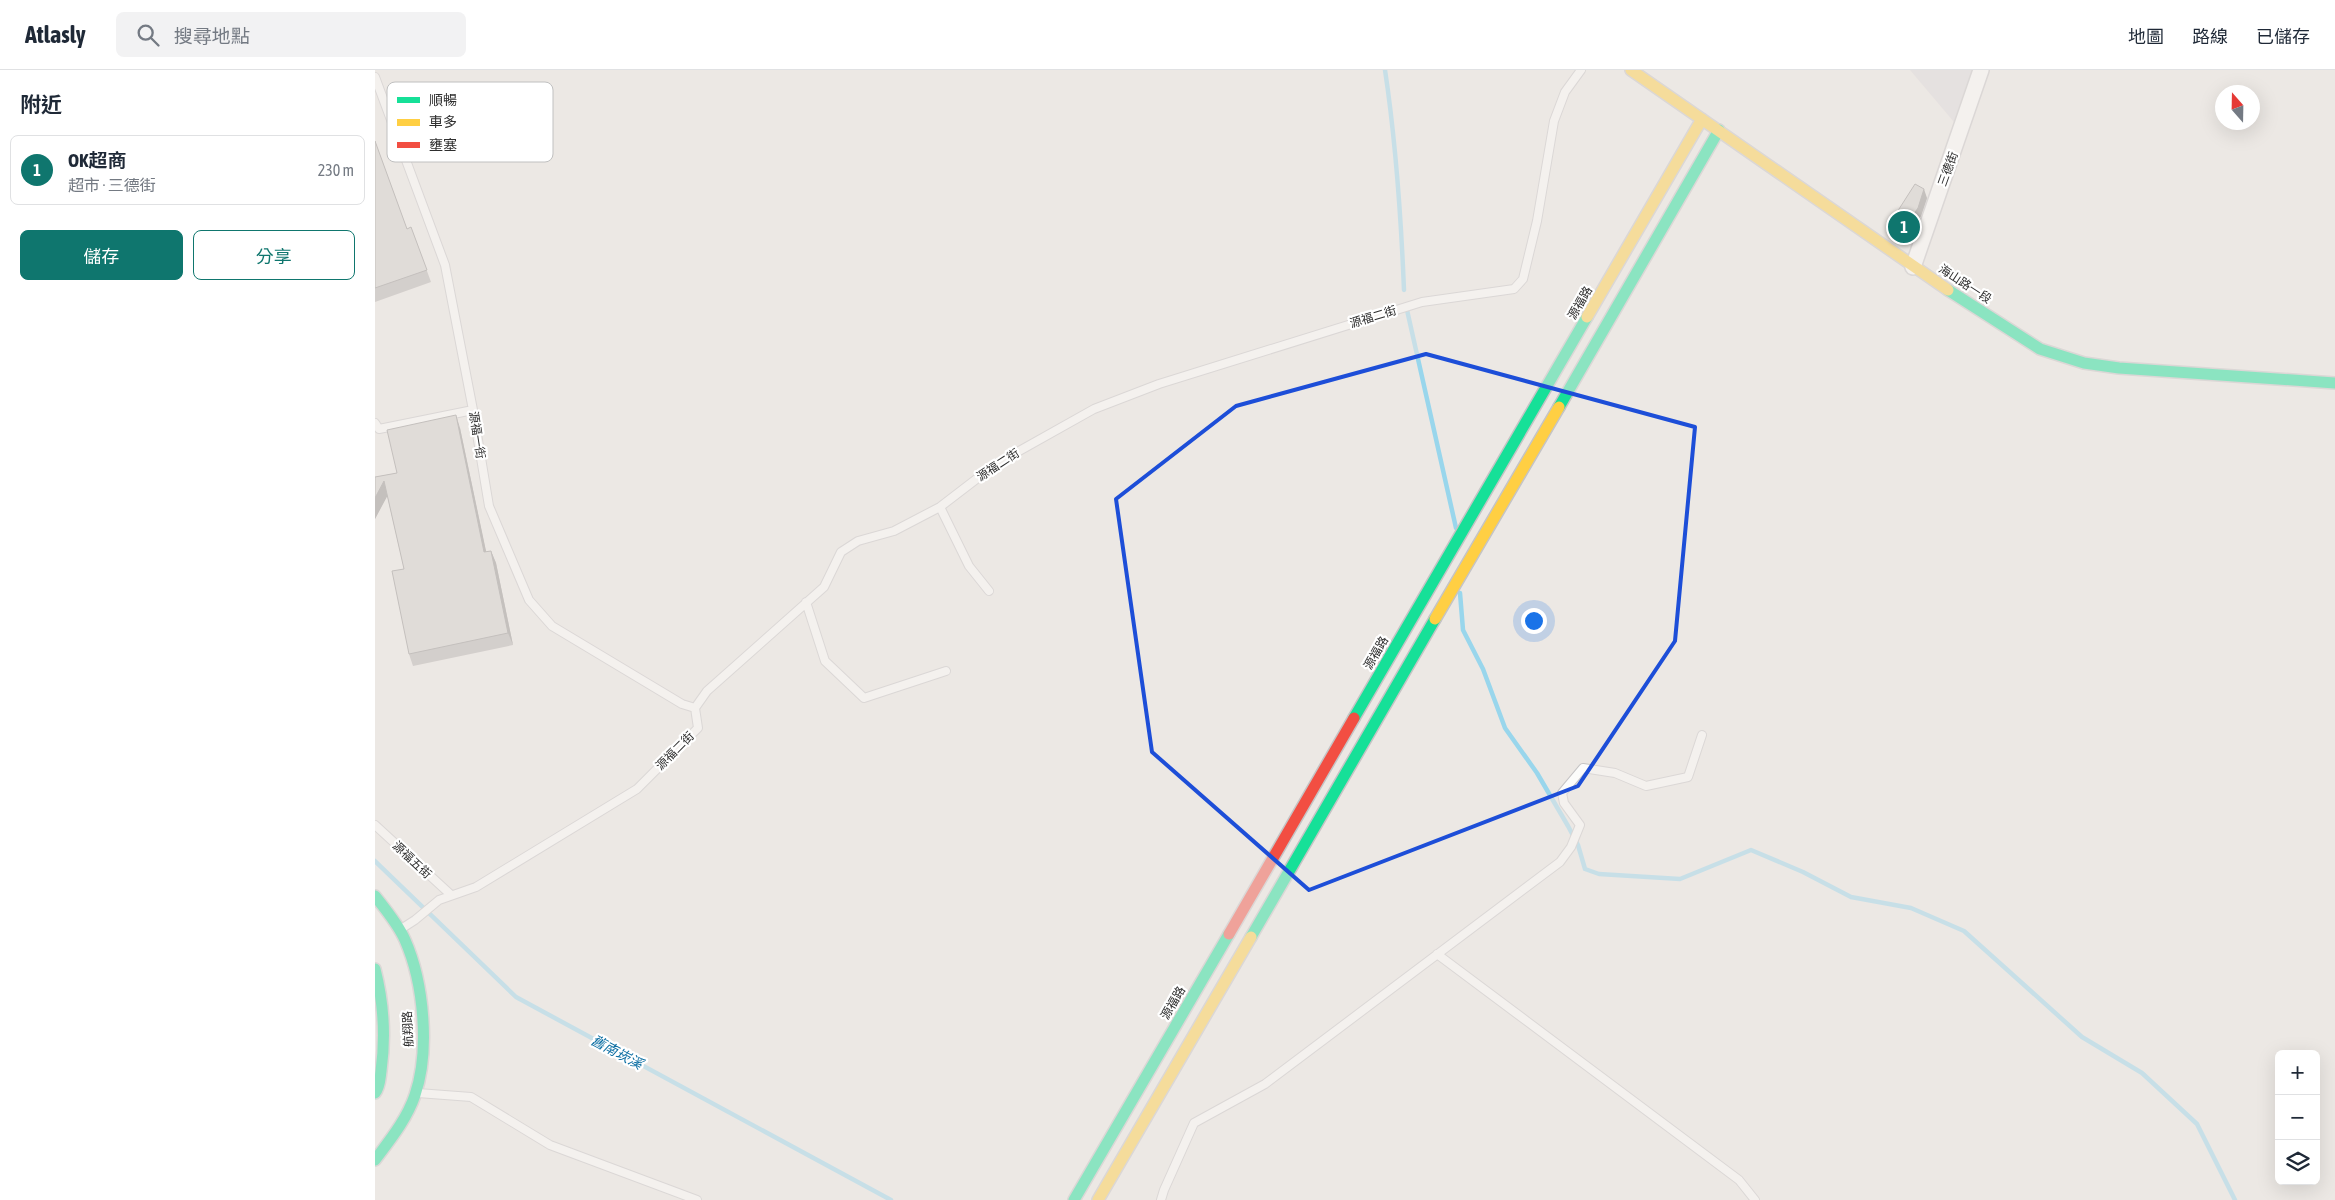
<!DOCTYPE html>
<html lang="zh-TW">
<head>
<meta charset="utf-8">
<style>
  body { margin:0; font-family:"Asap Condensed","Noto Sans TC",sans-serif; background:#f2f2f3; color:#1f2937 }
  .controls { position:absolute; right:15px; bottom:15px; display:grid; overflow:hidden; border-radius:8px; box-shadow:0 5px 20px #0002 }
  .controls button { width:45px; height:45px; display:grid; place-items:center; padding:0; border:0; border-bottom:1px solid #e0e1e3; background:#fff; color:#1f2937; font:25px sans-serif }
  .compass { position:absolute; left:1840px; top:15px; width:45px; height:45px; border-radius:50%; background:#fff; box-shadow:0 5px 20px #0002; rotate:340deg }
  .you { position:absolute; left:1158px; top:550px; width:18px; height:18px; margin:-12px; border:4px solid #fff; border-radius:50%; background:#1a73e8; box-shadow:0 0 0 8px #1a73e833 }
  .badge { display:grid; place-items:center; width:32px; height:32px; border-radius:50%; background:#0f766e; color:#fff; font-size:16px; font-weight:700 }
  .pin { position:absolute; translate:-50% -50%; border:2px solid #fff; box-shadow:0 1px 5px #0006 }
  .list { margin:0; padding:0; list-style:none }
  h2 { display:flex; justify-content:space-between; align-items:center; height:65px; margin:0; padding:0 20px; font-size:21px }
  h2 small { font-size:16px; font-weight:400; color:#747a83 }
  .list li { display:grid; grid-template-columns:32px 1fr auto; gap:15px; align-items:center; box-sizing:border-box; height:70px; margin:0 10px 10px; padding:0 10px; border:1px solid #e0e1e3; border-radius:8px }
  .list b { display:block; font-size:19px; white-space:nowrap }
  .list p { margin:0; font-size:16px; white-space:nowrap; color:#747a83 }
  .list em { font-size:16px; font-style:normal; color:#747a83 }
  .actions { display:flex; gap:10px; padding:15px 20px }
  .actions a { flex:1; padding:11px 0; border:1px solid #0f766e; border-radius:8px; text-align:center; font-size:18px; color:#0f766e }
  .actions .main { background:#0f766e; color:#fff }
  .icon { flex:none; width:28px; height:28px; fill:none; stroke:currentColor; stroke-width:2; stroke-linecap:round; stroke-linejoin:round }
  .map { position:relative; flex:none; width:1960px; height:1130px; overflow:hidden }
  header { display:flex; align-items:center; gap:30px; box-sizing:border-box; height:70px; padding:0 25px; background:#fff; border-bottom:1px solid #e0e1e3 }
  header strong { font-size:24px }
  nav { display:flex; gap:28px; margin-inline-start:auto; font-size:18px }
  .search { width:350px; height:45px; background:#f2f2f3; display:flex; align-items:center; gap:12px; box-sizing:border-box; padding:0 18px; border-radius:8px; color:#747a83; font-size:19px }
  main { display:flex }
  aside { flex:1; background:#fff }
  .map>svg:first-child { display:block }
  .industrial { fill:#dcd9db }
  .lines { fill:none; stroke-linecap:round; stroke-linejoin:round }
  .stream { stroke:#99d6ec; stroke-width:4.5 }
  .lane-casing { stroke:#c5c4c5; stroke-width:10 }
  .street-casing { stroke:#c5c4c5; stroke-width:18 }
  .fast-casing { stroke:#c5c4c5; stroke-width:14 }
  .slow-casing { stroke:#c5c4c5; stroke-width:14 }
  .jam-casing { stroke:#c5c4c5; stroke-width:14 }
  .lane { stroke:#fcfcfb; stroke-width:8 }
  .street { stroke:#fcfcfb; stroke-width:15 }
  .fast { stroke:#16e098; stroke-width:11 }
  .slow { stroke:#ffcf43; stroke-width:11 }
  .jam { stroke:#f24e42; stroke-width:11 }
  .wall { fill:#b4b1af }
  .shaded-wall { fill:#92908e }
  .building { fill:#d1cecb; stroke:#92908e }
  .marked { fill:none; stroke:#1d4ed8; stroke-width:4; stroke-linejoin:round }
  .labels { text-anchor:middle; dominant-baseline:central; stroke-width:4.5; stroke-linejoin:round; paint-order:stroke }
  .street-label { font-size:12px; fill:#2e2e2e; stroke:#fff }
  .water-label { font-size:14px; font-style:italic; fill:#0d6fa3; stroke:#fff }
  .key { fill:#fff; stroke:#c0c0c0; stroke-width:1 }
  .key-label { font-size:14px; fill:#2e2e2e }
</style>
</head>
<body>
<header>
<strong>Atlasly</strong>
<div class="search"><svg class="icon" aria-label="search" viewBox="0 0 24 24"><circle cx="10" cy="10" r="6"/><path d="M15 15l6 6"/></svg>搜尋地點</div>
<nav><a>地圖</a><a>路線</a><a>已儲存</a></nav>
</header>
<main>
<aside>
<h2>附近<small></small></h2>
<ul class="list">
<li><span class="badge">1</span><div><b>OK超商</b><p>超市 · 三德街</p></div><em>230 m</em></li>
</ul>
<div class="actions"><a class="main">儲存</a><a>分享</a></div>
</aside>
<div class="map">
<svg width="1960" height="1130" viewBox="0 0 1960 1130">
  <rect width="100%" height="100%" fill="#ece8e4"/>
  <path class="industrial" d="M1535,0h62l-18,52z"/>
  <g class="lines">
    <path class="stream" d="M1010,0c11,73 16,146 19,220
      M1032,240l49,218
      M1085,523l3,37 20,39 22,59 32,45 31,53 10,19 7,24 14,5 81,5 71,-29 52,22 48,25 60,11 53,23 118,106 60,36 55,51 38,76
      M0,791l141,136 375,203"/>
    <defs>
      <path id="lane" d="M0,7l70,188 28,145 16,96 40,94 23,26 130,78 13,4
        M0,353l4,6 94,-19
        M565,437l29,59 20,25
        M431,532l19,59 39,37 82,-27
        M0,755l75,69
        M26,859l14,-9 24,-20 37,-13 161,-98 61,-61 -3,-20 12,-17 117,-104 17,-35 17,-11 36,-10 46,-24 56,-43 98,-55 65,-25 263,-82 92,-13 9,-10 14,-58 17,-100 11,-29 16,-22
        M1062,884l302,226 16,20
        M43,1023l53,4 79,48 147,55
        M786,1130l3,-10 30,-67 71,-39 295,-222 11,-15 9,-22 -16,-22 -2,-10 21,-25 32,5 31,13 42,-9 14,-42"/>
      <path id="street" d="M1538,197l68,-197"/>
      <path id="fast" d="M1573,220l92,59 44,14 35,5 216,15
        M1184,337l160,-277
        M979,648l233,-401
        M0,826c11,14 23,28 30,44 19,43 25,111 10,155 -8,24 -25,45 -40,65
        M876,867l184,-318
        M0,899c9,35 11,66 6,102 -1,7 -1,16 -6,22
        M699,1130l155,-266"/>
      <path id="slow" d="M1256,0l317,220
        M1212,247l115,-198
        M1060,549l124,-212
        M723,1130l153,-263"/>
      <path id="jam" d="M854,864l125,-216"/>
    </defs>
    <use href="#lane" class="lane-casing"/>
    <use href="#street" class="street-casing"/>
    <use href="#fast" class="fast-casing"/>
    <use href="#slow" class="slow-casing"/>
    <use href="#jam" class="jam-casing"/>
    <use href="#lane" class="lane"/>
    <use href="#street" class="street"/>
    <use href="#fast" class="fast"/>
    <use href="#slow" class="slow"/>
    <use href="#jam" class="jam"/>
  </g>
  <path class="wall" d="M0,71l32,88 4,-2 20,55 -56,20z
    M1552,128l-6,18 -14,21 -12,-9 -3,-8z
    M85,358l26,124 5,-1 5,12 17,82 -100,21 -4,-12 -5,-85 -17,-74 -12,24v-42l22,-4z"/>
  <path class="shaded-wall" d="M1549,119l3,9 -6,18 -14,21 -3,-9z
    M81,345l4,13 29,137 -5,-13z
    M9,411l5,12 -14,26v-21z
    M116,481l5,12 17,82 -5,-12z"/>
  <path class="building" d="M0,71l32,88 4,-2 16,43 -52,18z
    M1540,114l9,5 -6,19 -14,20 -12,-8z
    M81,345l28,137 7,-1 17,82 -99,21 -17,-83 12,-2 -20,-88 -9,17v-21l22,-4 -10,-43z"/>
  <path d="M0 0H1960V1130H0ZM1051,284l269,73 -20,214 -97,145 -269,104 -157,-138 -36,-253 120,-93z" fill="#ece8e4" fill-opacity=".55" fill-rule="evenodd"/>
  <path class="marked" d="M1051,284l269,73 -20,214 -97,145 -269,104 -157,-138 -36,-253 120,-93z"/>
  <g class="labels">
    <g class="street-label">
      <text transform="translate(1573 99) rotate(-70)">三德街</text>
      <text transform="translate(1590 214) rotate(33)">海山路一段</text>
      <text transform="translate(1205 233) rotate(-60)">源福路</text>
      <text transform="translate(998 247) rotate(-17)">源福二街</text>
      <text transform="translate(102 365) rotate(81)">源福一街</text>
      <text transform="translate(623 395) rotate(-33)">源福二街</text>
      <text transform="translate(1001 583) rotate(-60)">源福路</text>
      <text transform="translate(300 681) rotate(-45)">源福二街</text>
      <text transform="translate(37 790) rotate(43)">源福五街</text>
      <text transform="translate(798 933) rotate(-60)">源福路</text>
      <text transform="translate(33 959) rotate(-93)">航翔路</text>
    </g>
    <g class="water-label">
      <text transform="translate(242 982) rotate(28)">舊南崁溪</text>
    </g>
  </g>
  <rect x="12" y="12" width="166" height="80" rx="8" class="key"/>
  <rect x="22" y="27" width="23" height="6" fill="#16e098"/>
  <rect x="22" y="49" width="23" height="7" fill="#ffcf43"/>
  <rect x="22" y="72" width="23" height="6" fill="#f24e42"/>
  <g class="key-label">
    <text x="54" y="35">順暢</text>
    <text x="54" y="57">車多</text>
    <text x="54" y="80">壅塞</text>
  </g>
</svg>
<div class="controls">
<button>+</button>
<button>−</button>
<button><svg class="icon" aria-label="layers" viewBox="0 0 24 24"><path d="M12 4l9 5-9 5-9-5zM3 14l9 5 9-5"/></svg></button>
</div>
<svg class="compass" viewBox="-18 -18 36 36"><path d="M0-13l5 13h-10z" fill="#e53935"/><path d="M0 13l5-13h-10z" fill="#747a83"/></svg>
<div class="you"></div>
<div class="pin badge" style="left:1529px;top:157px">1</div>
</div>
</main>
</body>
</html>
